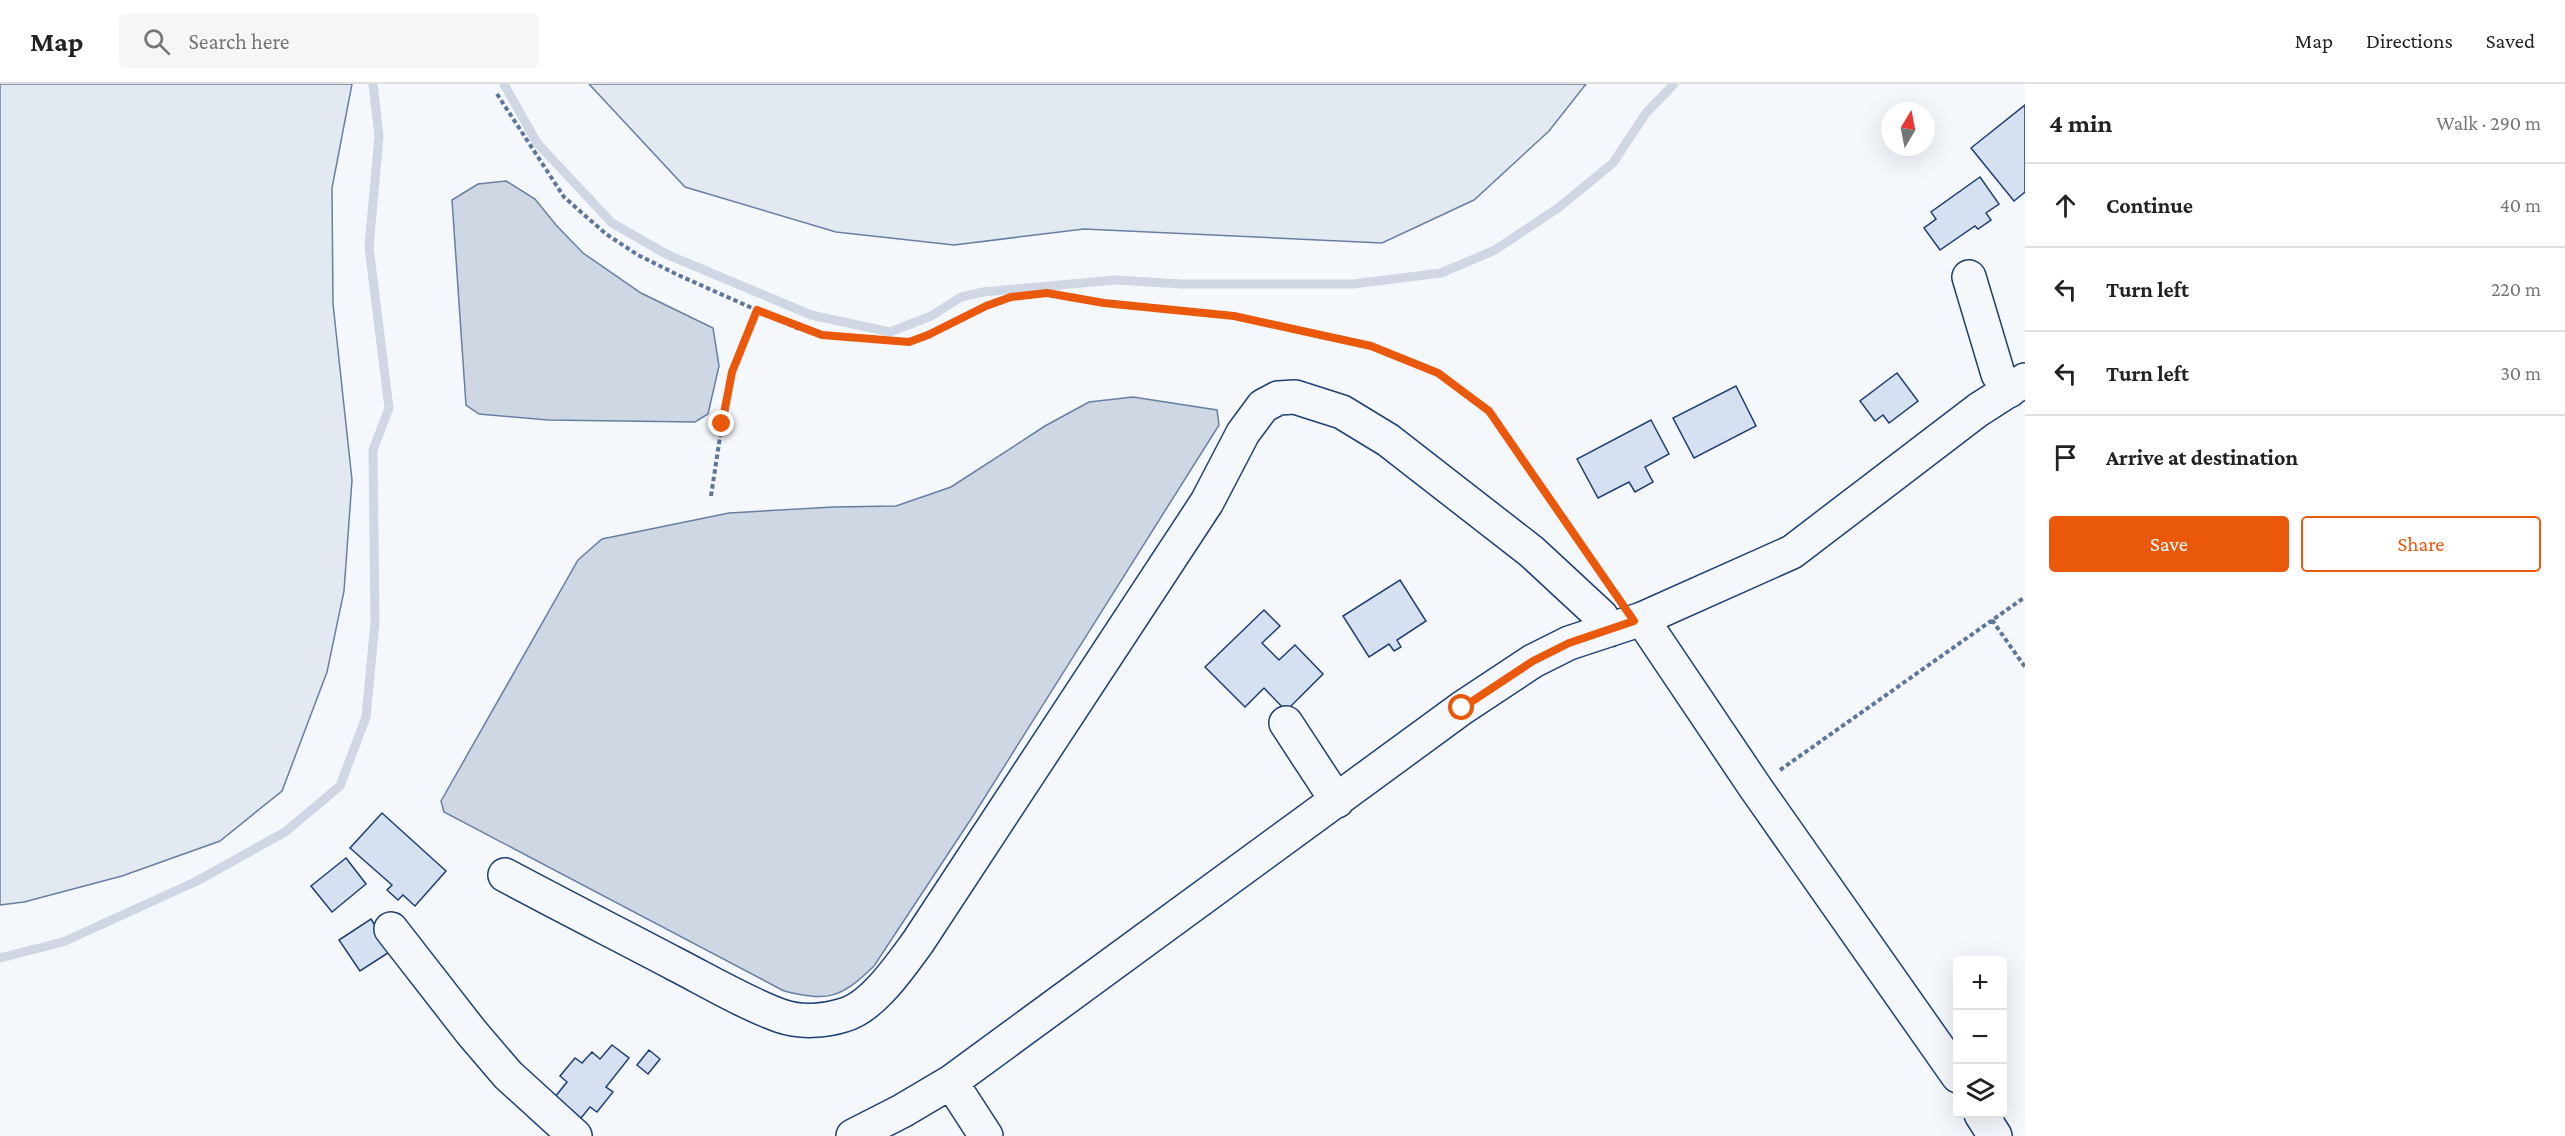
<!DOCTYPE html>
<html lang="en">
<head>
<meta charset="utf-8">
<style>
  body { margin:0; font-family:"Crimson Pro",serif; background:#f6f6f6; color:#222 }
  .controls { position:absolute; right:18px; bottom:18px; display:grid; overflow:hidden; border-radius:6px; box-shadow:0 6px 24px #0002 }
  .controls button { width:54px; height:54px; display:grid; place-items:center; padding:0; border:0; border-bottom:2px solid #e0e0e0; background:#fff; color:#222; font:30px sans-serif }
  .compass { position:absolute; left:1881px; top:18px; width:54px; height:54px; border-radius:50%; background:#fff; box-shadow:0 6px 24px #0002; rotate:10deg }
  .stop { position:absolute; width:18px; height:18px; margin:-14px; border:4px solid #ea580c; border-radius:50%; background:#fff }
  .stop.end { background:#ea580c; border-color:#fff; box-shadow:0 2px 6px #0008 }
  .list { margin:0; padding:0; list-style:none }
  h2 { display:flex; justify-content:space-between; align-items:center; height:78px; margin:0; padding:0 24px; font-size:26px }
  h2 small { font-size:20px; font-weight:400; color:#767676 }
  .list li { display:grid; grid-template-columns:39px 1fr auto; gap:18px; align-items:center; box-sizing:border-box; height:84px; padding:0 24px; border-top:2px solid #e0e0e0 }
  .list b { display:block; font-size:22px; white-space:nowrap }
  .list em { font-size:20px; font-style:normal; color:#767676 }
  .actions { display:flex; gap:12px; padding:18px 24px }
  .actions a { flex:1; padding:14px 0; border:2px solid #ea580c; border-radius:6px; text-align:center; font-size:21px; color:#ea580c }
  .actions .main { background:#ea580c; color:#fff }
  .icon { flex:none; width:33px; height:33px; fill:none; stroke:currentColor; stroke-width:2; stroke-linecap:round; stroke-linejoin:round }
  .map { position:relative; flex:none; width:2025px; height:1052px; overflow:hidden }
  header { display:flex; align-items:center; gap:36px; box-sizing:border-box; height:84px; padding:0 30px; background:#fff; border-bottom:2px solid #e0e0e0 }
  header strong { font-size:28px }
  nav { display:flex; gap:33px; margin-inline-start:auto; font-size:21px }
  .search { width:420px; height:54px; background:#f6f6f6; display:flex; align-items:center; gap:15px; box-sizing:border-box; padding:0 21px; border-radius:6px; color:#767676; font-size:22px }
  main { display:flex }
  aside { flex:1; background:#fff }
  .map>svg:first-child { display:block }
  .green { fill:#e3e9f0; stroke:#687fa3; stroke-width:1.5 }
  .water { fill:#cfd7e4; stroke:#687fa3; stroke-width:1.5 }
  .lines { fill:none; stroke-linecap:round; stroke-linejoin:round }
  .stream { stroke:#cfd7e4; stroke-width:9 }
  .building { fill:#d5e0f0; stroke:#1d3f73; stroke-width:1.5 }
  .minor-casing { stroke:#1d3f73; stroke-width:36 }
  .path { stroke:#5e769c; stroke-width:4; stroke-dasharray:4.5 3; stroke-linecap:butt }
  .minor { stroke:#f4f7fb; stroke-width:33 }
  .route { stroke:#ea580c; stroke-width:8 }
</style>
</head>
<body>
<header>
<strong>Map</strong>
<div class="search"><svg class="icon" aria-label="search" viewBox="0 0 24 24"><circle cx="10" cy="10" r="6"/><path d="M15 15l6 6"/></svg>Search here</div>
<nav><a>Map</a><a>Directions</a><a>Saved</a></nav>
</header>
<main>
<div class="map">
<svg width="2025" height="1052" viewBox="0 0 2025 1052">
  <rect width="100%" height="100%" fill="#f4f7fb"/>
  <path class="green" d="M0,0h352l-20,104 1,116 19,176 -8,111 -17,81 -45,119 -62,50 -98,35 -98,26 -24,3z
    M589,0h997l-37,47 -75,69 -92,43 -298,-14 -130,16 -118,-13 -151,-45z"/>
  <path class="water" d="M506,97l29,18 21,26 27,28 58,40 72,35 6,38 -11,48 -13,8 -147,-2 -69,-6 -13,-9 -14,-205 26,-16z
    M1133,313l84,13 2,15 -246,391 -99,150c-33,32 -45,36 -90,25l-340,-179 -3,-11 137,-241 24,-21 127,-26 104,-6 63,-1 55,-19 94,-61 44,-24z"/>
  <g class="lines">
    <path class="stream" d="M504,0l33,59 75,80 54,31 145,61 79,17 41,-16 30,-19 22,-5 132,-12 67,4h171l88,-11 54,-23 63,-42 55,-45 33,-50 28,-29
      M0,874l63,-16 134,-61 88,-49 55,-46 26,-69 9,-95 -2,-172 16,-42 -20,-161 10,-111 -6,-52"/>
  </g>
  <path class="building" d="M2025,21v87l-11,9 -43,-53z
    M1980,93l19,27 -13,9 5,7 -13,9 -3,-3 -35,24 -16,-22 12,-9 -5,-7z
    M1897,289l21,28 -29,22 -6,-8 -8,6 -15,-20z
    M1736,302l20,40 -62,32 -21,-40z
    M1651,336l18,34 -24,13 8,15 -18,10 -6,-10 -31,16 -21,-39z
    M1400,496l26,41 -29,19 4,7 -7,4 -5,-7 -20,13 -26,-41z
    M1264,526l16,16 -18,17 17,17 16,-15 28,29 -37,37 -22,-23 -19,19 -40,-40z
    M382,729l64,58 -31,35 -12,-11 -5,5 -11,-10 5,-5 -42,-37z
    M346,774l20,26 -34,28 -21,-26z
    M371,835l20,32 -31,20 -21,-31z
    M612,961l17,13 -23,29 7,5 -16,20 -7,-5 -9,11 -26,-21 12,-15 -7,-6 15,-18 7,5 10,-11 8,7z
    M649,966l11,9 -12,15 -11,-9z"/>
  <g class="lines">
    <defs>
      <path id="minor" d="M1969,193l29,97 11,17
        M1642,535l113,168 203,289
        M1286,639l51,78
        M505,791c56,30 113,59 170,89 33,17 72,40 106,52 20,7 44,5 63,-1 29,-8 57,-50 74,-73l289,-440 36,-69 20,-27 15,-8 17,-1 47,15 46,28 144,112 69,64 8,14
        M391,845l81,104 36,42 67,61
        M951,998l35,54
        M1981,1030l14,22
        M853,1052l49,-25 49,-29 511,-374 71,-47 36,-18 73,-24 150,-67 186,-142 47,-30"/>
    </defs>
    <use href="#minor" class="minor-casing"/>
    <path class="path" d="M497,10l67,103 42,37 32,21 40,20 119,53 26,7 86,7 19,-7 58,-29 25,-9 36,-4 57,10 130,13 84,17 53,13 67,27 51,38 100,146
      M711,412l11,-72 10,-52 25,-62
      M1992,536l33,47
      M1780,686l245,-173"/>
    <use href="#minor" class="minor"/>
  </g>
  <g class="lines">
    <path class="route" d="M722,340l10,-52 25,-62 65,25 87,7 19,-7 58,-29 25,-9 36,-4 57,10 130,13 137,30 67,27 51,38 145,210 -65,22 -36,18 -71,47"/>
  </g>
</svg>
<div class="controls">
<button>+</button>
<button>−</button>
<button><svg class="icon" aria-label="layers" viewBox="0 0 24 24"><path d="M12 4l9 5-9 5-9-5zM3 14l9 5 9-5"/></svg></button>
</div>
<svg class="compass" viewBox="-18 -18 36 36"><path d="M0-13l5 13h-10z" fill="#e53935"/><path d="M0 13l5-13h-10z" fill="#767676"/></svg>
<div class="stop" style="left:1462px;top:624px"></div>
<div class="stop end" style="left:722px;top:340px"></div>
</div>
<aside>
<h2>4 min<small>Walk · 290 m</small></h2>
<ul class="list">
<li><svg class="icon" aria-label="ahead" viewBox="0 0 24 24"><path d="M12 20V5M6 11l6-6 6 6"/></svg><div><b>Continue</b></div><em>40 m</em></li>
<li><svg class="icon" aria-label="left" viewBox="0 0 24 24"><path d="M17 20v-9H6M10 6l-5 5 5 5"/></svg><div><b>Turn left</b></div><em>220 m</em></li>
<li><svg class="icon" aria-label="left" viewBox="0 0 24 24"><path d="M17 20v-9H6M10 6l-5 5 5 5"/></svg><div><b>Turn left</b></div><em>30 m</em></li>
<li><svg class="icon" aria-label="arrive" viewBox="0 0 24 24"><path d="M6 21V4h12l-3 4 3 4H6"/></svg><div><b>Arrive at destination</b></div></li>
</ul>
<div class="actions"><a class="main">Save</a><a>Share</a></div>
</aside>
</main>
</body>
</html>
